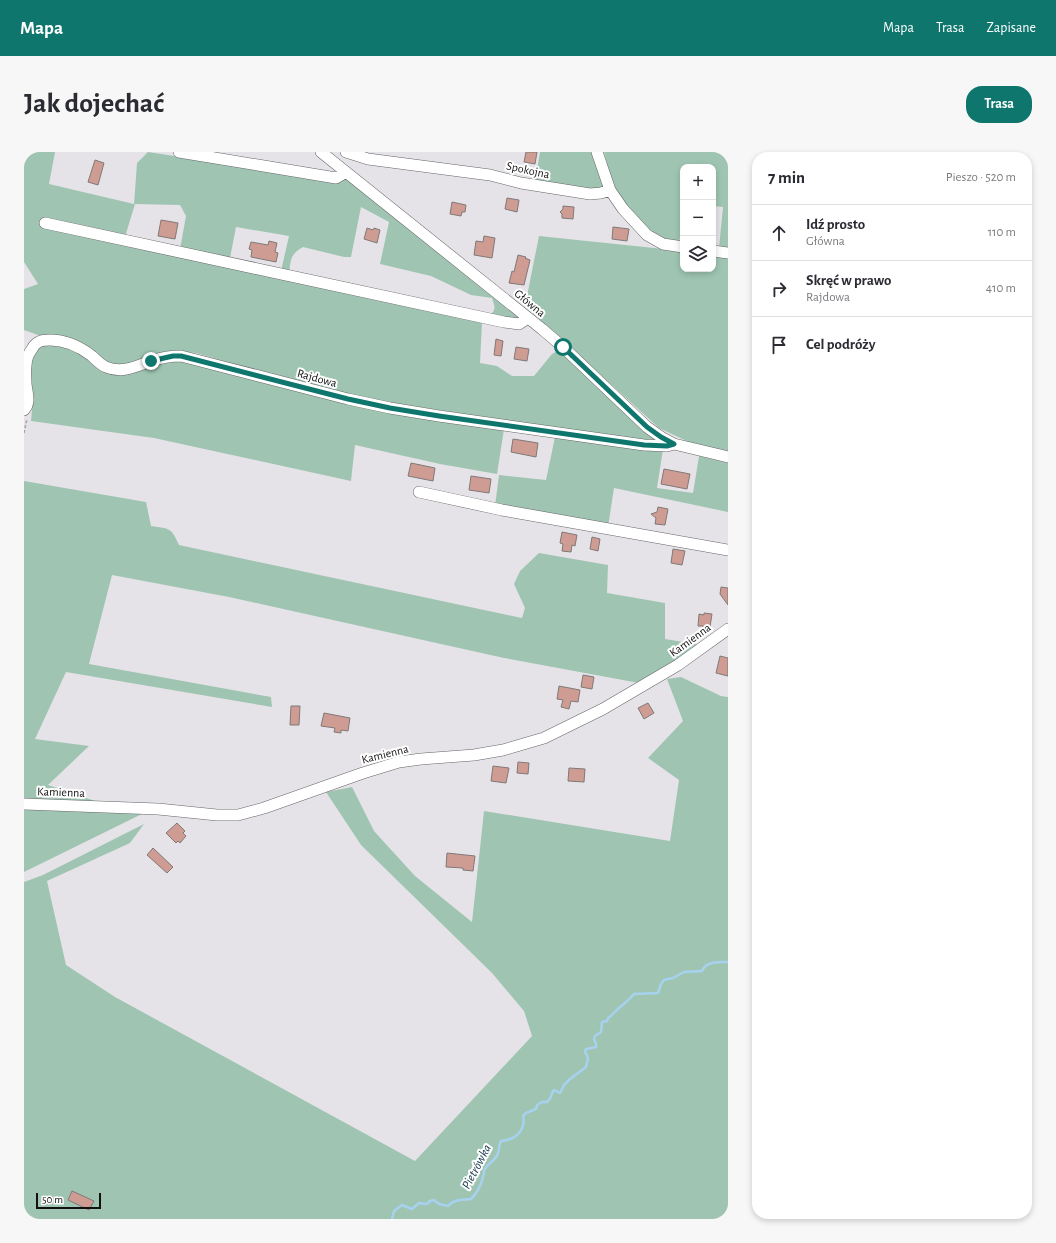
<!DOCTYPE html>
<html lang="pl">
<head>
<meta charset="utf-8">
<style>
  body { margin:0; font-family:"Alegreya Sans",sans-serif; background:#f7f7f7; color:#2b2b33 }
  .controls { position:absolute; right:12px; top:12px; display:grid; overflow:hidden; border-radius:8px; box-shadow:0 2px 6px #0003 }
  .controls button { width:36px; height:36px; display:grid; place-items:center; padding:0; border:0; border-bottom:1px solid #e1e1e2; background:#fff; color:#2b2b33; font:20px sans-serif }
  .scale { position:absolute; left:12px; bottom:10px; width:65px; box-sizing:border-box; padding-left:4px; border:2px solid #121112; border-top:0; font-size:11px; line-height:14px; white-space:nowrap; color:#121112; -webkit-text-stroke:3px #fff; paint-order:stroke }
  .stop { position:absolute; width:12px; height:12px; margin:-9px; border:3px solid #0f766e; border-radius:50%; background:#fff }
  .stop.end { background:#0f766e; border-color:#fff; box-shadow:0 1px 4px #0008 }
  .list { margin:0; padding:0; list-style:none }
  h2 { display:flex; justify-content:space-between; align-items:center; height:52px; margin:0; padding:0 16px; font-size:17px }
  h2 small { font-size:13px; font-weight:400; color:#7c7c81 }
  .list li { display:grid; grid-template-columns:26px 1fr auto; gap:12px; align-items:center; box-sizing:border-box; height:56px; padding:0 16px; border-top:1px solid #e1e1e2 }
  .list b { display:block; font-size:15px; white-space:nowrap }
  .list p { margin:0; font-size:13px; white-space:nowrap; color:#7c7c81 }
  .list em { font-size:13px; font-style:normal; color:#7c7c81 }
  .icon { flex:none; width:22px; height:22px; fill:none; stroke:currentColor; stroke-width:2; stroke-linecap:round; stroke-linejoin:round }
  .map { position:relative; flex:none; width:704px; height:1067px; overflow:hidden; border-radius:16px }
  header { display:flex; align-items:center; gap:24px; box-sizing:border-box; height:56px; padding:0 20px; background:#0f766e; color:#fff }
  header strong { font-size:19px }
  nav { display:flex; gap:22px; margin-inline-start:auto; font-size:14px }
  .intro { display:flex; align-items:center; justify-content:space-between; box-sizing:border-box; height:96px; padding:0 24px }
  h1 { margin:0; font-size:28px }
  .button { padding:10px 18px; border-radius:16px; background:#0f766e; color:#fff; font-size:14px; font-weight:700 }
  main { display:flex; gap:24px; padding:0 24px }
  aside { flex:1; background:#fff; border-radius:16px; box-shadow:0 2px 6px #0003 }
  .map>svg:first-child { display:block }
  .green { fill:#9fc5b2 }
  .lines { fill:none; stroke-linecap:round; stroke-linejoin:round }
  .stream { stroke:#a7d2ef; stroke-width:2.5 }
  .building { fill:#ce9c92; stroke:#7f7978 }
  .minor-casing { stroke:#666468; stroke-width:12 }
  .path { stroke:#a3a1a4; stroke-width:1.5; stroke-dasharray:3 2; stroke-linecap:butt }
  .minor { stroke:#fff; stroke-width:11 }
  .route { stroke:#0f766e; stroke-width:5 }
  .labels { text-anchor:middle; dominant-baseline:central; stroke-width:4; stroke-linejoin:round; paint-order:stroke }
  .street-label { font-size:12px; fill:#121112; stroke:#fff }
  .water-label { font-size:13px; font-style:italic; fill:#113449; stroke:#fff }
</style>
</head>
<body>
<header>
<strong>Mapa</strong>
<nav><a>Mapa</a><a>Trasa</a><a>Zapisane</a></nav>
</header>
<div class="intro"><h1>Jak dojechać</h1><a class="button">Trasa</a></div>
<main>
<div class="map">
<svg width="704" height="1067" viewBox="0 0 704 1067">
  <rect width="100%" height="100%" fill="#e6e3e8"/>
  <path class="green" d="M0,0h31l-6,32 85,20 3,-41 11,-11 185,28 13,-2 174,141 -32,-3c9,-6 7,-8 4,-18l-21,-3 -40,-19 -51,-12 9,-42 -28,-15 -10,50h-7l-41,-10c-13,7 -12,13 -14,26l-8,-2 8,-35 -53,-9 -6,31 -50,-9 6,-33 -6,-11 -45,-1 -10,33 53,19 304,67 -2,40 17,3 15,10h22l18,-22 7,-4 97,91 -12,2 -293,-47 -155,-43 -19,-2 -62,16 -43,-28 -34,-4 -14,-5v-41l14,-5 -14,-22z
    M516,0h51l14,35 -15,2 -55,-7z
    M580,0h124v97l-9,-1 4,-41 -10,-1v-39h-30v49l-4,27 -14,-2 -14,-7 -22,-22 -16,-26z
    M515,84l144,15v18h30v-14l15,2v196l-35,-9 -34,-16 -134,-122z
    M24,192l23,3 34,25 74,-13 325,70 -7,45 -57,-10 -85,-19 -4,36 -197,-43 -123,-17 2,-22 -4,-21 3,-26 8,-6z
    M531,285l108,12 -6,39 36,5 6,-37 29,7v49l-114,-24 -6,39 -113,-21 4,-31 47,5z
    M0,329l122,21 5,24c19,3 20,1 28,19l343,73 3,-10 -11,-24 6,-13 19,-18 69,12 -1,28 58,10v36l37,6 -63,38 -135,-25 -275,-61 -117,-22 -23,89 182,33 1,10 -206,-35 -31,67 54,7 -41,39 50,17 -74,-3z
    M657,525l40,19 7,1v522h-704v-337l19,-7 101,-51 -14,19 -83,38 19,84 49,32 300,164 117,-125 -8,-25 -32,-38 -131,-128 -35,-53 26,-5 22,44 41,45 57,46 12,-111 186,30 9,-61 -31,-22 35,-37 -16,-42z
    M0,655l122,5 -122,60z"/>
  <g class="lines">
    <path class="stream" d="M368,1067l2,-8 8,-6 10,4 7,-6 8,1 3,-3 4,-1 5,4 9,2c6,-7 14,-6 23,-7 6,-6 10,-13 12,-22 1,-2 1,-4 1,-6 3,-8 12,-10 14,-18 2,-4 0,-7 3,-12 14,-1 25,-10 22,-25l3,-3 10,-4 1,-4 5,-3h5l4,-5 1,-4 2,-3 6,3 4,-8 6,-6 16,-12 2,-9 -3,-7 1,-2 10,-2v-3l-2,-5 1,-3 6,-4 1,-10 5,-1 1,-3c5,-3 7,-7 11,-10 5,-4 10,-8 15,-14l24,-1 3,-9 3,-4 9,-2 11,-6 18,-1c4,-10 17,-9 26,-9"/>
  </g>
  <path class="building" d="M502,0h11l-2,12 -11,-2z
    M71,8l9,3 -6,22 -10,-3z
    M483,46l12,2 -2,12 -12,-3z
    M428,50l14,3 -1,7h-3l-1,4 -11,-2z
    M539,54l11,1 -1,12 -11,-1v-4l-2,-2 3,-3z
    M137,68l17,3 -3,16 -17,-3z
    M589,75l16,2 -2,12 -15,-2z
    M343,76l6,2 1,-2 6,2 -3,13 -13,-4z
    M460,84l11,2 -3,20 -18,-3 2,-14 7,1z
    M245,89l8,2 -2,9 3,1 -2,9 -25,-5 1,-7 -3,-1 2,-7 17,3z
    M494,103l8,2 -1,1 5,2 -6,25 -15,-2 3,-12 2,1z
    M472,187l7,2 -2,15 -7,-1z
    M492,195l13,2 -2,12 -13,-2z
    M489,287l25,4 -2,14 -25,-5z
    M387,311l24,5 -2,13 -25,-5z
    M640,317l26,5 -3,15 -26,-5z
    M447,324l20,3 -2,14 -20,-3z
    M634,355l10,2 -3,16 -10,-1 1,-6 -5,-4 6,-2z
    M538,380l15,3 -2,11 -3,-1 -1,7 -9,-1 1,-7 -3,-1z
    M568,385l8,2 -2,12 -8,-2z
    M649,397l12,2 -3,14 -11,-2z
    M697,435l7,1v17l-8,-11z
    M680,461l8,1 -2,13h-4l-2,1 -1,-2h-5l1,-12 5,1z
    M696,504l8,2v18l-12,-3z
    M559,523l11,2 -2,12 -11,-2z
    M535,534l21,4 -2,12 -7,-1 -2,8 -8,-2 2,-7 -6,-1z
    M624,551l6,10 -10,6 -6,-11z
    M267,554h9l-1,19h-9z
    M300,561l26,5 -2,13 -7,-1v3l-7,-1 1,-4 -14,-2z
    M494,610l11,1 -1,11 -11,-1z
    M469,614l16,2 -3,15 -15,-2z
    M545,616l16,1 -1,13 -16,-1z
    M153,671l8,8 -2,2 3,3 -6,7 -2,-2 -2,2 -10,-10z
    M129,696l20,19 -6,6 -20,-18z
    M423,701l28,3 -2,15 -10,-1v-2l-17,-1z
    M48,1039l22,10 -5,9 -21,-10z"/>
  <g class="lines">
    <defs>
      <path id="minor" d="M155,0l157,26 10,-6
        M297,0l221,177 21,18 84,80 14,10 13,7 54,13
        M322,0l22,7 122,16 31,8 44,7 25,4 11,-1 9,-3
        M573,0l13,38 13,19 24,26 16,9 20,3
        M21,71l459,99 15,2 9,-6
        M689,99l15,2
        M0,258c7,-8 3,-16 2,-26 0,-6 -1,-12 0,-18 0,-6 3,-13 6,-17 4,-8 10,-9 18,-9 16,0 29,6 42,16 4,4 9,9 14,11 16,7 30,-1 45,-6 9,-3 20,-5 30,-5l167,43 42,9 49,8 205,29 23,1 7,-2
        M395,340l83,18 226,40
        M0,652l134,5 59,6h21l26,-7 99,-35 36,-11 22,-3 53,-4 29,-5 41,-12 59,-29 75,-44 50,-36"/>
    </defs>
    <use href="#minor" class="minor-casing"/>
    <path class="path" d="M0,281l3,-14"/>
    <use href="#minor" class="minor"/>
  </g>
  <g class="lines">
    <path class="route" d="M127,209l22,-5h8l167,43 42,9 49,8 205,29 23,1 7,-2 -13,-7 -14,-10 -84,-80"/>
  </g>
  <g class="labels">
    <g class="street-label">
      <text transform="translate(504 18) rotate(12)">Spokojna</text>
      <text transform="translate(506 151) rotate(39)">Główna</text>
      <text transform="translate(293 226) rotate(15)">Rajdowa</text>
      <text transform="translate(666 488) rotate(-36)">Kamienna</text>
      <text transform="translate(361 602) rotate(-14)">Kamienna</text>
      <text transform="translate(37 640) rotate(2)">Kamienna</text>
    </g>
    <g class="water-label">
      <text transform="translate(453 1015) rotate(-62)">Pietrówka</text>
    </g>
  </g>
</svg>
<div class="controls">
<button>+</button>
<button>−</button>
<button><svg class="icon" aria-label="layers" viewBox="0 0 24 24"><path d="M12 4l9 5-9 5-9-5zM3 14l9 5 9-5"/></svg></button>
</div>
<div class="scale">50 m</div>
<div class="stop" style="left:539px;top:195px"></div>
<div class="stop end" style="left:127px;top:209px"></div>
</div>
<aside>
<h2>7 min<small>Pieszo · 520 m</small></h2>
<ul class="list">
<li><svg class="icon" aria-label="ahead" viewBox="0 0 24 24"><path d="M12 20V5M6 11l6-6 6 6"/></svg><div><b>Idź prosto</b><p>Główna</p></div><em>110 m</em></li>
<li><svg class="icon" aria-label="right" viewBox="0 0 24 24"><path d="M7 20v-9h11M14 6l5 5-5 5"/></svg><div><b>Skręć w prawo</b><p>Rajdowa</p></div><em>410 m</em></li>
<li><svg class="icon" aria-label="arrive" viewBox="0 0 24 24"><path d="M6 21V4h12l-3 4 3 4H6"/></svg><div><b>Cel podróży</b></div></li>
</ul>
</aside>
</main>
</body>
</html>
